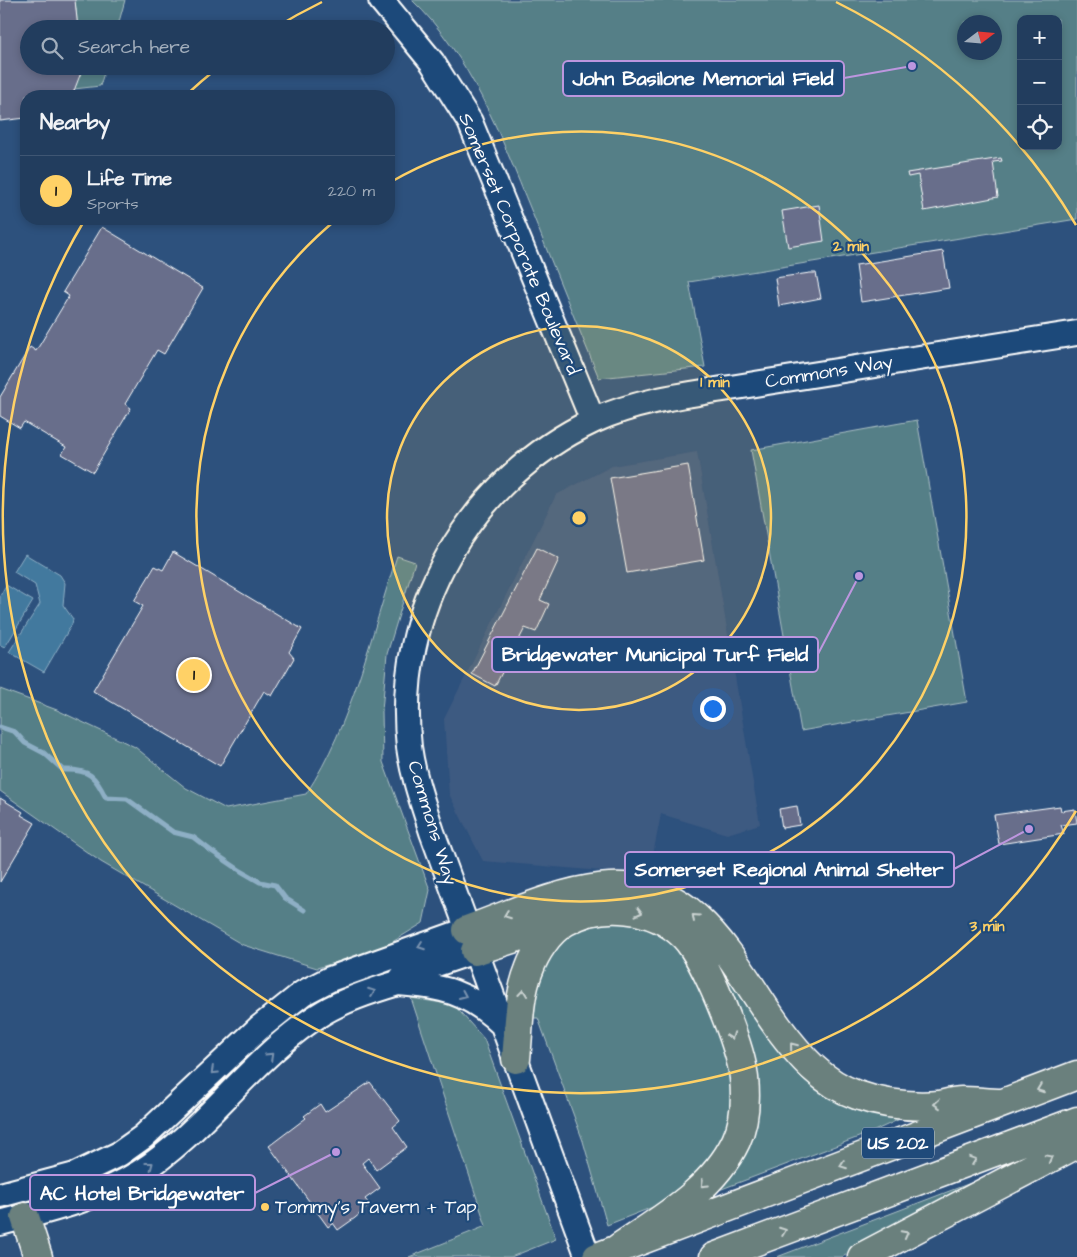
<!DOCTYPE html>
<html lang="en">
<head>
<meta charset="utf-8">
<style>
  body { margin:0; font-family:"Architects Daughter",sans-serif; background:#2a4464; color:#f1f3f6 }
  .controls { position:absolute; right:15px; top:15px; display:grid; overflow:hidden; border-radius:10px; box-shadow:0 2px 8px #0003 }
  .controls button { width:45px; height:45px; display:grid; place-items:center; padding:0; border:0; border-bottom:1px solid #3f5673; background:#223d5e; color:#f1f3f6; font:25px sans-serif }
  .compass { position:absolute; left:957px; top:15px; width:45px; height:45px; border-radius:50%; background:#223d5e; box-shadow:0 2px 8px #0003; rotate:74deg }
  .you { position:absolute; left:712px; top:708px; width:18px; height:18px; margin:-12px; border:4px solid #fff; border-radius:50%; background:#1a73e8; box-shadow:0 0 0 8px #1a73e833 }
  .badge { display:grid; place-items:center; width:32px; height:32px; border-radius:50%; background:#ffd166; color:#111; font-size:16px; font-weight:700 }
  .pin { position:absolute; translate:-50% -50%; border:2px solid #fff; box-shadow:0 1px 5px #0006 }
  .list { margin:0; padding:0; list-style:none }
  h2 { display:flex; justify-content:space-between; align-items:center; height:65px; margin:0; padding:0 20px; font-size:21px }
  h2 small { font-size:16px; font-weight:400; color:#a2aebc }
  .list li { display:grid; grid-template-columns:32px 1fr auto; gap:15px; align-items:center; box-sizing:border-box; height:70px; padding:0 20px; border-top:1px solid #3f5673 }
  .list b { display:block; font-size:19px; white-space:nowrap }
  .list p { margin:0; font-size:16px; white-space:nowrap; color:#a2aebc }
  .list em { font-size:16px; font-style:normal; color:#a2aebc }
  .icon { flex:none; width:28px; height:28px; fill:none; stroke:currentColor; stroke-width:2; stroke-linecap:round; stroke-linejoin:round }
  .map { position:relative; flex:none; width:1077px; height:1257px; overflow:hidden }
  .search { position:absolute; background:#223d5e; box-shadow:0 2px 8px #0003; left:20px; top:20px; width:375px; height:55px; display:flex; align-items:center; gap:12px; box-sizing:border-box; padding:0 18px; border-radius:28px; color:#a2aebc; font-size:19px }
  .panel { position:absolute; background:#223d5e; box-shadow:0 2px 8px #0003; left:20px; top:90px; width:375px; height:135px; border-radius:20px }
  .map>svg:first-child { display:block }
  .built { fill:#3e5a81 }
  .green { fill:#557f87; stroke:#aabfc3; fill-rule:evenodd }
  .water { fill:#42799e; stroke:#8eafc5 }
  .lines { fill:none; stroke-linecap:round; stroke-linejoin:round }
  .stream { stroke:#8eafc5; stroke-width:5 }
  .building { fill:#676e8b; stroke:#fff }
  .secondary-casing { stroke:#fff; stroke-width:28 }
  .highway-casing { stroke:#fff; stroke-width:31 }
  .secondary { stroke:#1f4a7a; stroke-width:24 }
  .highway { stroke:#6a807d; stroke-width:28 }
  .oneway { stroke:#cbd3d2 }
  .oneway2 { stroke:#7992af }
  .ring { fill:none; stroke:#ffd166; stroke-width:2.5 }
  .poi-dot { fill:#ffd166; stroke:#1f4a7a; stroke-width:2 }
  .labels { text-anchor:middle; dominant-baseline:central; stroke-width:4.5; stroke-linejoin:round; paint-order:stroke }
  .shield { fill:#1f4a7a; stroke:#bcc9d7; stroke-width:1 }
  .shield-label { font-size:18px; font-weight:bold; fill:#fff }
  .street-label { font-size:19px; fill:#fff; stroke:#1f4a7a }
  .poi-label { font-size:19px; fill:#fff; stroke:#1f4a7a; text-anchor:start }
  .centre { fill:#ffd166; stroke:#1f4a7a; stroke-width:2.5 }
  .ring-label { font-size:15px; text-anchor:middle; font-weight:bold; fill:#ffd166; stroke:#1f4a7a; stroke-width:4.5; stroke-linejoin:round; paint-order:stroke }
  .leader { fill:none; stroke:#bd96df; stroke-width:2 }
  .callout-dot { fill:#bd96df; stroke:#1f4a7a; stroke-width:2 }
  .callout { fill:#1f4a7a; stroke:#bd96df; stroke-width:2 }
  .callout-label { font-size:20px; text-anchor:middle; font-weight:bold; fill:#fff }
</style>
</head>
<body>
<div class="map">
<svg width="1077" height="1257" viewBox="0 0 1077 1257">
  <rect width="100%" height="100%" fill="#2d517d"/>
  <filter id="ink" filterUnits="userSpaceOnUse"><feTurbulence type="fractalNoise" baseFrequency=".02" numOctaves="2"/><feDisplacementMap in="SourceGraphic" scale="10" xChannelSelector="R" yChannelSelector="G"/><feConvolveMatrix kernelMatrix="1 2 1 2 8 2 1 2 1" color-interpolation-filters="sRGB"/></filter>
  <g filter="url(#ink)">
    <path class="built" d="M697,452l63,372 -33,10 -66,-20 -12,61 -166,-14 -34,-67 -5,-75 112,-224 56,-29z"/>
    <path class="green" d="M75,0h50l-8,29h-39z
      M412,0h665v219l-388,63 16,85 -106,11c-23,-56 -46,-112 -68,-168 -30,-73 -60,-154 -119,-210zM1021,19h37v127h-37zM964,22h30v30h-30z
      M82,66h24l-6,20 -26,3z
      M917,420l50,282 -166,29 -50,-281z
      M397,556l18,6 -28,92 -5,57 1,51 47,128 -7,33 -42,26 -64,19 -74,-23 -142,-83 -101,-71v-102l57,21 78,37 51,41 40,21 80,-15c47,-72 64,-157 91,-238z
      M609,917l54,14 28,26 46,121 -4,40 -15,41 -37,37 -74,29 -24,-84 -45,-123h-8l2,-34 35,-54z
      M706,936l81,121 115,61 -30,14 -166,63 44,-66z
      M411,998l43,7 30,34 72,200 -45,18h-102l77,-31z
      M1002,1171l-160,86h-65z"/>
    <path class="water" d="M25,554l35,21 5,8 -2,22 10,14 -1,5 -28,48 -35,-20 31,-48 -5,-19 -21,-13z
      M6,585l27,16 -28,46 -5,-2v-49z"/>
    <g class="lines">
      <path class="stream" d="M0,727l15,5 10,11 19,10 19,17c27,-1 32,6 43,28l21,1 46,33 20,5 17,13 31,21 19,11 15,3 10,13 19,12"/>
    </g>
    <path class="building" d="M0,0h75l3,29h-49v37h53v4l-10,26h-46v22l-26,3z
      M1001,158l1,3 -9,1 5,35 -74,14 -6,-36 -10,2 -1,-4z
      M819,205l5,36 -36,6 -6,-36z
      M102,227l101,61 -39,66 -7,-4 -32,54 6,4 -38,64 -31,-18 4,-7 -42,-25 -4,6 -20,-12v-19l30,-50 6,4 33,-55 -6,-4z
      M943,251l6,37 -88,14 -5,-37z
      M810,273h6l5,25 -42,8 -4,-28z
      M688,465l16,95 -77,13 -17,-95z
      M537,548l22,11 -19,41 9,4 -13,28 -11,-4 -30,58 -23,-12z
      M173,552l129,77 -13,23 5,6 -22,38 -8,-5 -44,75 -127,-75 50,-85 -9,-5 21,-35 8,4z
      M0,798l23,14 -2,3 14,8 -35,59z
      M797,806l3,19 -18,3 -3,-19z
      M1060,806l1,5 14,-2 2,14 -16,2 3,9 -65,10 -5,-29z
      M370,1082l30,39 -7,6 14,20 -31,23 -8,-12 -6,5 18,25 -15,11 5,6 -15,13 -17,12 -5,-7 -5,4 -59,-81 37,-28 -2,-2 16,-12 5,8z"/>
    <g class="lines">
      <defs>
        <path id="secondary" d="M381,0l51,62 38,60 123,299
          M398,983c44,3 70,9 103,40
          M0,1195l75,-20 44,-21 24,-17 116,-109 44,-35 27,-14 137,-49
          M0,1223c47,-12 98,-24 139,-50 68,-43 116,-120 185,-161 22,-13 50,-22 74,-29l6,-8 71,-24
          M588,1257l-156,-425c-9,-28 -19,-56 -23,-85 -16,-136 61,-268 184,-326 52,-24 112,-28 168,-38 105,-17 211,-33 316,-50"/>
        <path id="highway" d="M467,930c73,-26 163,-76 230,-12 33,30 55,73 81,109 21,28 44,56 79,68 25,9 54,12 82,10 7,-1 14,-4 22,-4 14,0 28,2 41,2
          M475,951l87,-28
          M516,1059c3,-29 2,-62 13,-89 6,-17 20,-39 36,-48 37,-22 89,-16 119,14 21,21 57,111 60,142 2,20 1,44 -8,63 -23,49 -75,78 -119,108
          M25,1217l13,40
          M597,1257l480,-182
          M714,1257l363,-136
          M862,1257l215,-113"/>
      </defs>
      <use href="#secondary" class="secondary-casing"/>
      <use href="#highway" class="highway-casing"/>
      <use href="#secondary" class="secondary"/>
      <use href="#highway" class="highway"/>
    </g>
    <defs><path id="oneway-chevron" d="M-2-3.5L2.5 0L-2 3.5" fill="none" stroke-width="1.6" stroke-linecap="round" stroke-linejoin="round" transform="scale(1.25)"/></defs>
    <g class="oneway">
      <use href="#oneway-chevron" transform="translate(639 912) rotate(14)"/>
      <use href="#oneway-chevron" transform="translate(507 915) rotate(159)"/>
      <use href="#oneway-chevron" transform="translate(695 917) rotate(-138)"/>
      <use href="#oneway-chevron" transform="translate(523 993) rotate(-84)"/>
      <use href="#oneway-chevron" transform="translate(731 1036) rotate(70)"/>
      <use href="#oneway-chevron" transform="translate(793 1046) rotate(-129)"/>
      <use href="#oneway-chevron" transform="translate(1040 1089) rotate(159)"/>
      <use href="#oneway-chevron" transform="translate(937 1104) rotate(175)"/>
      <use href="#oneway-chevron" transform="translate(1049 1158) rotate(-28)"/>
      <use href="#oneway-chevron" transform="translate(973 1160) rotate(-20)"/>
      <use href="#oneway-chevron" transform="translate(843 1165) rotate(159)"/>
      <use href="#oneway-chevron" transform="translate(704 1184) rotate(136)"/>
      <use href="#oneway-chevron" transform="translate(783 1231) rotate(-21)"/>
      <use href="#oneway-chevron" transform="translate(905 1234) rotate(-28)"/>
    </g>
    <g class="oneway2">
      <use href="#oneway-chevron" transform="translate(421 946) rotate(160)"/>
      <use href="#oneway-chevron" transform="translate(372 992) rotate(-21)"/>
      <use href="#oneway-chevron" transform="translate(463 995) rotate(24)"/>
      <use href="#oneway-chevron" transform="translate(270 1056) rotate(-43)"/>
      <use href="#oneway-chevron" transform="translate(214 1071) rotate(137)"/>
      <use href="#oneway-chevron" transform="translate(150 1165) rotate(-37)"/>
    </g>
  </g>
  <circle cx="579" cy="518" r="192" fill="#ffd166" fill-opacity=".12"/>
  <g class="ring">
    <circle cx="579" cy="518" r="192"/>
    <path d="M389 183A385 385 0 1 1 337 219"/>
    <path d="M1076 811A577 577 0 1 1 84 221M185 96A577 577 0 0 1 220 66M273 29A577 577 0 0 1 322 2M836 2A577 577 0 0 1 1076 225"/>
  </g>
  <circle class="poi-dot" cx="265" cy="1207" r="5"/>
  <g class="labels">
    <rect class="shield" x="862" y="1127.5" width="72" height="31" rx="4"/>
    <g class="shield-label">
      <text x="898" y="1143">US 202</text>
    </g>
    <g class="street-label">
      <text transform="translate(519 244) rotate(67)">Somerset Corporate Boulevard</text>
      <text transform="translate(829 372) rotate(-9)">Commons Way</text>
      <text transform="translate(432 823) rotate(73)">Commons Way</text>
    </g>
    <g class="poi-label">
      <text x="275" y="1207">Tommy's Tavern + Tap</text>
    </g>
  </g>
  <circle cx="579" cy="518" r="8" class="centre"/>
  <g class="ring-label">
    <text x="851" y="251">2 min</text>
    <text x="715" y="387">1 min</text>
    <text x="987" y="931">3 min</text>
  </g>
  <path class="leader" d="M912 66L844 78M859 576L818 654M1029 829L954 869M336 1152L255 1193"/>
  <g class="callout-dot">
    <circle cx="912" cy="66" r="5"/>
    <circle cx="859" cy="576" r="5"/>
    <circle cx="1029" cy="829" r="5"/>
    <circle cx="336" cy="1152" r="5"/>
  </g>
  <g class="callout">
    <rect x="563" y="61" width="281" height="35" rx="5"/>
    <rect x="492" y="637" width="326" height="35" rx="5"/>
    <rect x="625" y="852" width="329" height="35" rx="5"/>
    <rect x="30" y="1175" width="225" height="35" rx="5"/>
  </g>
  <g class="callout-label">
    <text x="703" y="85">John Basilone Memorial Field</text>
    <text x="655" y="661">Bridgewater Municipal Turf Field</text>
    <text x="789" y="876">Somerset Regional Animal Shelter</text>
    <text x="142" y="1200">AC Hotel Bridgewater</text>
  </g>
</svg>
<div class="controls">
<button>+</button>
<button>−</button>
<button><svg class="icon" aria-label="locate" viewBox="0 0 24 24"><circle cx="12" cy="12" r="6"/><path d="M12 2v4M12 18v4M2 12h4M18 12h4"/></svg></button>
</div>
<svg class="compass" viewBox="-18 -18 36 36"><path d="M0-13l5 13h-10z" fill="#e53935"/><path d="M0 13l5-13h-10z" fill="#a2aebc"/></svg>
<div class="you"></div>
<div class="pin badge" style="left:194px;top:675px">1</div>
<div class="search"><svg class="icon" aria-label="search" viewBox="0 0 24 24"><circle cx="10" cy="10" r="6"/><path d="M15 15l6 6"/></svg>Search here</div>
<section class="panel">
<h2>Nearby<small></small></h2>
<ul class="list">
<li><span class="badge">1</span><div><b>Life Time</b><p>Sports</p></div><em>220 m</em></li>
</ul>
</section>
</div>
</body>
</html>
